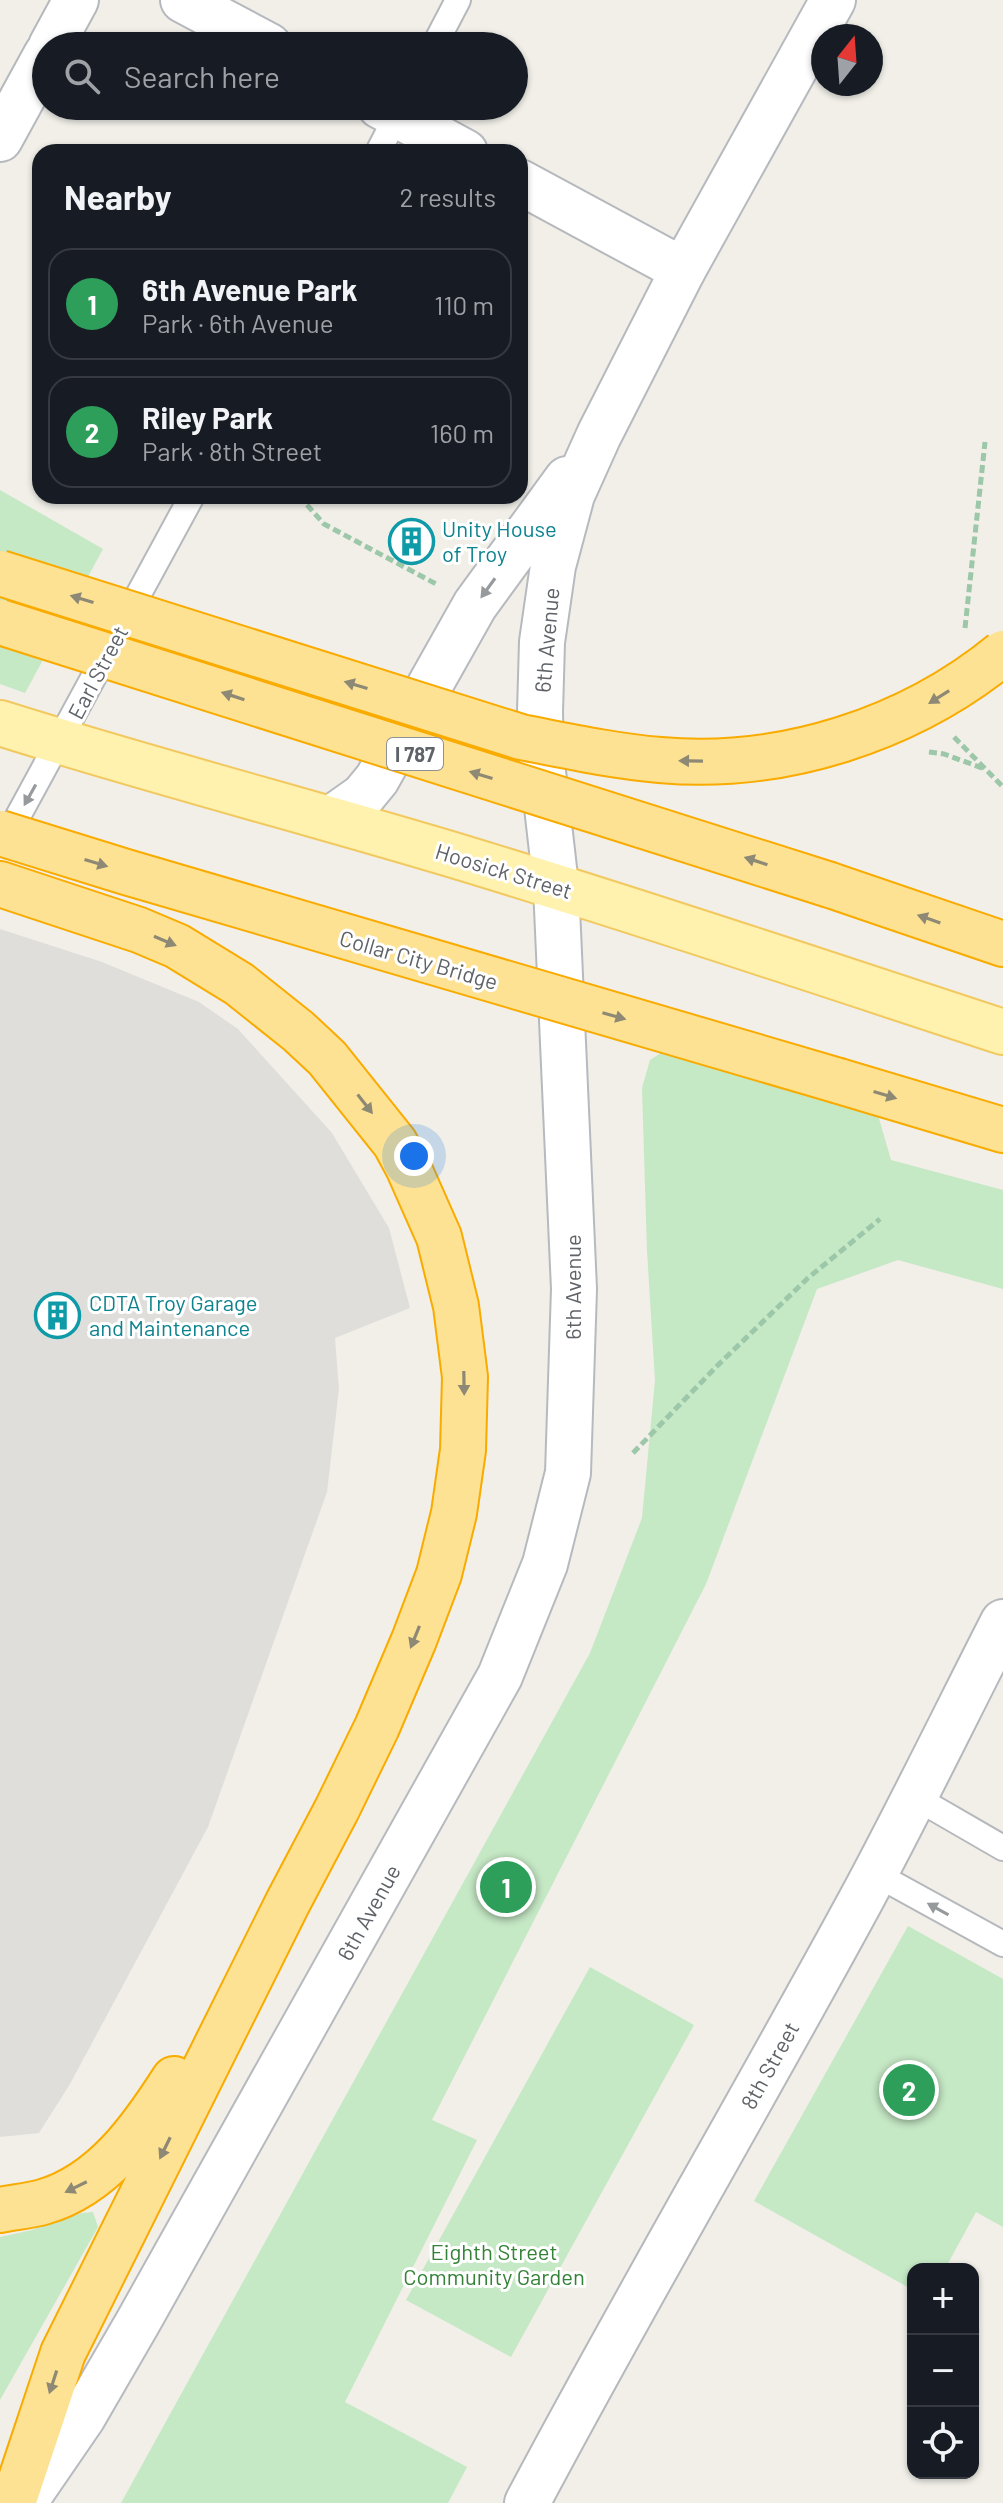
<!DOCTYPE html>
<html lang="en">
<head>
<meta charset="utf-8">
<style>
  body { margin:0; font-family:Barlow,sans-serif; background:#242831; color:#f1f3f6 }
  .controls { position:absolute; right:24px; bottom:24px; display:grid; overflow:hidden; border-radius:16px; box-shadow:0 2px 6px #0004 }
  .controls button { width:72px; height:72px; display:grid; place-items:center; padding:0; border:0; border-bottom:2px solid #363941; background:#171b24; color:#f1f3f6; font:40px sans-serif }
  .compass { position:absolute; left:811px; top:24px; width:72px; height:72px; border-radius:50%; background:#171b24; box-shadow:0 2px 6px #0004; rotate:17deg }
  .you { position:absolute; left:414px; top:1156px; width:28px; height:28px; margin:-20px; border:6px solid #fff; border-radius:50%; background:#1a73e8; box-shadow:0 0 0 12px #1a73e833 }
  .badge { display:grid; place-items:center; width:52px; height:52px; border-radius:50%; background:#ea4335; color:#fff; font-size:26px; font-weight:700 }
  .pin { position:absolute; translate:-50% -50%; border:4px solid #fff; box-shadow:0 2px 8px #0006 }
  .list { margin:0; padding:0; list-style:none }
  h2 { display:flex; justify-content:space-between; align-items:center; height:104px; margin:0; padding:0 32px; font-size:34px }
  h2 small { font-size:26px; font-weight:400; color:#9ea1a6 }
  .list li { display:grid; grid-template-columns:52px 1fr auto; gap:24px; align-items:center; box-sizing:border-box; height:112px; margin:0 16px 16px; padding:0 16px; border:2px solid #363941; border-radius:24px }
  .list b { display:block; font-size:30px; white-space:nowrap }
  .list p { margin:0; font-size:26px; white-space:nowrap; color:#9ea1a6 }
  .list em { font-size:26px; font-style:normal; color:#9ea1a6 }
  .icon { flex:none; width:44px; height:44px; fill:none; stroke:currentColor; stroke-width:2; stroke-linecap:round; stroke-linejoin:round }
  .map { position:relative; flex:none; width:1003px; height:2503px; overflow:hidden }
  .search { position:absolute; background:#171b24; box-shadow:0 2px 6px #0004; left:32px; top:32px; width:496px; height:88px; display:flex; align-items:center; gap:20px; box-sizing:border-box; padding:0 28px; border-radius:44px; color:#9ea1a6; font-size:30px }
  .panel { position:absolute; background:#171b24; box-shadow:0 2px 6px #0004; left:32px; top:144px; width:496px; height:360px; border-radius:24px }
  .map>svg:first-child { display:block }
  .industrial { fill:#e0deda }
  .green { fill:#c5e8c5 }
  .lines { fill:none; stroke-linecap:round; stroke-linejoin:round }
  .service-casing { stroke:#b5b8bc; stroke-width:28 }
  .minor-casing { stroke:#b5b8bc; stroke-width:48 }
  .tertiary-casing { stroke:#b5b8bc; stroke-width:48 }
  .secondary-casing { stroke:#b6babf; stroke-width:48 }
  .primary-casing { stroke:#f2c960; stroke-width:48 }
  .motorway-casing { stroke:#f9ab00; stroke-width:48 }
  .path { stroke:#9cc7a9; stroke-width:5; stroke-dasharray:8 4; stroke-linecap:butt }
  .service { stroke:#fff; stroke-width:24 }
  .minor { stroke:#fff; stroke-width:44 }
  .tertiary { stroke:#fff; stroke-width:44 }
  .secondary { stroke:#fff; stroke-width:44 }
  .primary { stroke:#fff2af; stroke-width:44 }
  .motorway { stroke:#fde293; stroke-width:44 }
  .motorway-bridge-casing { stroke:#f9ab00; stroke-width:48; stroke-linecap:butt }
  .motorway-bridge { stroke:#fde293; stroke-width:44 }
  .oneway { fill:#979a9d }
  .oneway2 { fill:#8e8975 }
  .labels { text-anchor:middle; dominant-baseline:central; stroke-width:6; stroke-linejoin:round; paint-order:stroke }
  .shield { fill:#fff; stroke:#8f9295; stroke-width:2 }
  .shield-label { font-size:20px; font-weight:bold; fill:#5f6368 }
  .culture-label { font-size:22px; fill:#0d838f; stroke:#fff; text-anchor:start }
  .street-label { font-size:22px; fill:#5f6368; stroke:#fff }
  .park-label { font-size:22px; fill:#348238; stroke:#fff }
</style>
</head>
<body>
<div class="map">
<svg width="1003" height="2503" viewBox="0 0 1003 2503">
  <rect width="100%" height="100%" fill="#f1efe8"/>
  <path class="industrial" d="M0,929l102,33 97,40 39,27 94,104 57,95 21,80 -75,30 4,51 -12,103 -119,335 -138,257 -31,49 -39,4z"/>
  <path class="green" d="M0,490l103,59 -78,144 -25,-9z
    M705,1024l160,46 26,90 112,30v99l-105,-29 -81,29 -111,295 -274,536 45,20 -132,262 122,65 -19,36h-327l469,-850 52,-135 13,-138 -8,-129 -5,-163 8,-28z
    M908,1926l95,53v248l-27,-15 -31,57h-32v21l-159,-89z
    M590,1967l104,58 -183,332 -105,-57z
    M93,2212l5,15 -98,173v-163l32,-7 40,-16z"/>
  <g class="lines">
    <defs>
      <path id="service" d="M434,46l24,-46
        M378,152l23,-44
        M4,842l188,-346
        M913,1796l90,52
        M874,1873l129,71"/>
      <path id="minor" d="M183,0l86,46
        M51,46l25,-46
        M380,106l85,46
        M0,139l46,-84
        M520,182l163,88"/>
      <path id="tertiary" d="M527,2503c108,-204 225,-402 335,-605 49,-91 94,-184 141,-276"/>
      <path id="secondary" d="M332,818l31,-22 14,-17 98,-174 92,-126
        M24,2503l59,-86 55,-95 362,-646 45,-112 23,-91 6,-184 -18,-403 -15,-132 -1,-42 2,-70 11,-76 19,-71 27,-60 84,-165 150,-270"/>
      <path id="primary" d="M0,723c152,48 307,88 460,134 182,55 363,116 543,175"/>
      <path id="motorway" d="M0,884l139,46 38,16 62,38 59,47 29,27 68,85 13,24 31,70 17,69 9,71 -2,73 -9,63 -15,61 -25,66 -37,87 -40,82 -49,93 -225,451 -50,150
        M830,885l173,59
        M839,1081l164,49
        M0,2210c14,-3 29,-4 43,-8 60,-17 99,-73 131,-123"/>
    </defs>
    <use href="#service" class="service-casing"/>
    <use href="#minor" class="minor-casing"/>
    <use href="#tertiary" class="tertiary-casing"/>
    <use href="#secondary" class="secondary-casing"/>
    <use href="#primary" class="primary-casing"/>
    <use href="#motorway" class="motorway-casing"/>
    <path class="path" d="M299,496l25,28 114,61
      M965,628l20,-186
      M954,737l49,50
      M929,752l15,2 41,15
      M633,1453l84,-87 91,-88 72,-59"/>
    <use href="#service" class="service"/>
    <use href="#minor" class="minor"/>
    <use href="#tertiary" class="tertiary"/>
    <use href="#secondary" class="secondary"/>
    <use href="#primary" class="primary"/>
    <use href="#motorway" class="motorway"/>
    <defs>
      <path id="motorway-bridge" d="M0,573l521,164c46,9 92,19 139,23 122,11 249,-30 343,-107
        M0,622l830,263
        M0,833l126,39 713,209"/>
    </defs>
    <use href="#motorway-bridge" class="motorway-bridge-casing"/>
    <use href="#motorway-bridge" class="motorway-bridge"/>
  </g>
  <defs><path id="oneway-solid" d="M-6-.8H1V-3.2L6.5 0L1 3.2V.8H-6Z" transform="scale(2)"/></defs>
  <g class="oneway">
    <use href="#oneway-solid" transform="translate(488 588) rotate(126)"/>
    <use href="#oneway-solid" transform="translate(30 795) rotate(119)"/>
    <use href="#oneway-solid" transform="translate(938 1909) rotate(-151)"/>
  </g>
  <g class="oneway2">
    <use href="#oneway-solid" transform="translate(82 599) rotate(-163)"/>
    <use href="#oneway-solid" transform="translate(356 685) rotate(-163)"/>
    <use href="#oneway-solid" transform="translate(233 696) rotate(-162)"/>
    <use href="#oneway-solid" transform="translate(939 697) rotate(148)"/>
    <use href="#oneway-solid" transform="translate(691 761) rotate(-179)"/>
    <use href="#oneway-solid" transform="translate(481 775) rotate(-163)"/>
    <use href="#oneway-solid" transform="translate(756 861) rotate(-162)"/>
    <use href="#oneway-solid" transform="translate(96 863) rotate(17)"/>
    <use href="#oneway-solid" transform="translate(929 919) rotate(-161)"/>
    <use href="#oneway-solid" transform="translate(165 941) rotate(23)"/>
    <use href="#oneway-solid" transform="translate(614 1016) rotate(16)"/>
    <use href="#oneway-solid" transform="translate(885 1095) rotate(17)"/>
    <use href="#oneway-solid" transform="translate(365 1104) rotate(52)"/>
    <use href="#oneway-solid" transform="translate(464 1383) rotate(89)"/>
    <use href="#oneway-solid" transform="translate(415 1637) rotate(112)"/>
    <use href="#oneway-solid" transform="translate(165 2148) rotate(116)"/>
    <use href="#oneway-solid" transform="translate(76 2187) rotate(154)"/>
    <use href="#oneway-solid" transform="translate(53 2382) rotate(108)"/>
  </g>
  <defs>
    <symbol id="building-ring" viewBox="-11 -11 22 22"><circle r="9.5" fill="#fff" stroke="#0f9aa8" stroke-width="1.5"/><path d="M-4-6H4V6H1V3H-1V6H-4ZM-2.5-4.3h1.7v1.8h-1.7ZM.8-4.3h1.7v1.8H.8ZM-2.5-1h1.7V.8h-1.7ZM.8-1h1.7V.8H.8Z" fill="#0f9aa8"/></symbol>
  </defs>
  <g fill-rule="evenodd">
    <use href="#building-ring" x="386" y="516" width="51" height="51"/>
    <use href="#building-ring" x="32" y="1290" width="51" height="51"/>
  </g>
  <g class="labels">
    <rect class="shield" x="387" y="738" width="56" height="32" rx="6"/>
    <g class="shield-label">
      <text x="415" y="754">I 787</text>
    </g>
    <g class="culture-label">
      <text x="442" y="528">Unity House<tspan x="442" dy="25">of Troy</tspan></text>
      <text x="89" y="1302">CDTA Troy Garage<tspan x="89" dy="25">and Maintenance</tspan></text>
    </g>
    <g class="street-label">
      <text transform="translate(546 640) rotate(-85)">6th Avenue</text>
      <text transform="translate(97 672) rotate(-62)">Earl Street</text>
      <text transform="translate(504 870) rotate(17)">Hoosick Street</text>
      <text transform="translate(419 959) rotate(16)">Collar City Bridge</text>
      <text transform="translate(572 1287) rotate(-90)">6th Avenue</text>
      <text transform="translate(368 1912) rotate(-61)">6th Avenue</text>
      <text transform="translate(769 2065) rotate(-61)">8th Street</text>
    </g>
    <g class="park-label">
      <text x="494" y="2251">Eighth Street<tspan x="494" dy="25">Community Garden</tspan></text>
    </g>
  </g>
</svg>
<div class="controls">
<button>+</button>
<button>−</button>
<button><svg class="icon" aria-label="locate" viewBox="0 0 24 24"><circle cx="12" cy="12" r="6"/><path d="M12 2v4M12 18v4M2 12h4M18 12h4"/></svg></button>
</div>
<svg class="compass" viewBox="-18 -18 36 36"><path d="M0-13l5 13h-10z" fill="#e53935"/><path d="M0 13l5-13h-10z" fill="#9ea1a6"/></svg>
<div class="you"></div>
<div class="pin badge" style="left:506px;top:1887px;background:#2e9e5b">1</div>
<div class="pin badge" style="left:909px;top:2090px;background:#2e9e5b">2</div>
<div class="search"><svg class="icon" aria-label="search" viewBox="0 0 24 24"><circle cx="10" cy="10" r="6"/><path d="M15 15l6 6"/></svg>Search here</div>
<section class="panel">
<h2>Nearby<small>2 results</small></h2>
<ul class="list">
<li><span class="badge" style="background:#2e9e5b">1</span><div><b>6th Avenue Park</b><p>Park · 6th Avenue</p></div><em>110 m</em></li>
<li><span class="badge" style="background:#2e9e5b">2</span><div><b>Riley Park</b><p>Park · 8th Street</p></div><em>160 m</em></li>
</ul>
</section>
</div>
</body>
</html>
